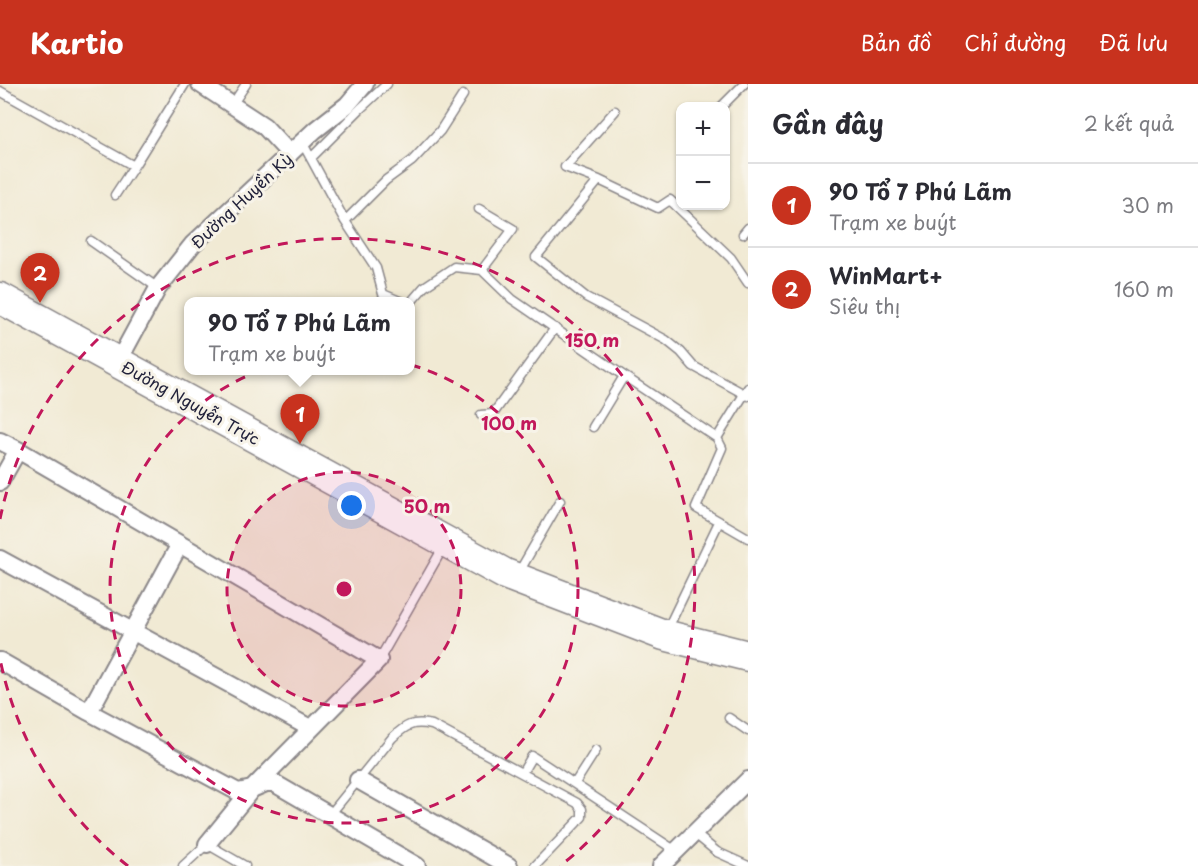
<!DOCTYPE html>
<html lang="vi">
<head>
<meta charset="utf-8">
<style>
  body { margin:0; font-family:"Playpen Sans",sans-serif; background:#f7f7f7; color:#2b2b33 }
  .controls { position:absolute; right:18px; top:18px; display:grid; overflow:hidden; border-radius:12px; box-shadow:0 2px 4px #0004 }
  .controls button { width:54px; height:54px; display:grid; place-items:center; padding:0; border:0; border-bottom:2px solid #e1e1e2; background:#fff; color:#2b2b33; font:30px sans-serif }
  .you { position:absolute; left:352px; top:422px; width:21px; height:21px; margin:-15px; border:4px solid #fff; border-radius:50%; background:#1a73e8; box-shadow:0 0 0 9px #1a73e833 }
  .badge { display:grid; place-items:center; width:39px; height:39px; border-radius:50%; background:#c8321e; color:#fff; font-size:20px; font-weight:700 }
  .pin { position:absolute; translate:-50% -50px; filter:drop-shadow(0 2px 3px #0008) }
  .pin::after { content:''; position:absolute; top:32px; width:21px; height:18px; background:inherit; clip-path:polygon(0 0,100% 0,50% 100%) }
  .popup { position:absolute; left:184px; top:213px; width:231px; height:78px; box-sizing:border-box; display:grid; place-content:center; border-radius:12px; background:#fff; filter:drop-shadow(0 2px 4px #0005); font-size:20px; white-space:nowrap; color:#7c7c81 }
  .popup b { font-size:22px; color:#2b2b33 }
  .popup::after { content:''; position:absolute; left:50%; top:100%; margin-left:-12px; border:12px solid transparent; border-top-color:#fff }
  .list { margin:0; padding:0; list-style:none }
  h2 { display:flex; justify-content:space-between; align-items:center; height:78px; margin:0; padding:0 24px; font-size:26px }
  h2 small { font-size:20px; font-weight:400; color:#7c7c81 }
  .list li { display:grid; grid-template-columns:39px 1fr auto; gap:18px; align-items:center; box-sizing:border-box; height:84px; padding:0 24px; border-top:2px solid #e1e1e2 }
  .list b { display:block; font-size:22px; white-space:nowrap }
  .list p { margin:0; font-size:20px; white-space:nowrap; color:#7c7c81 }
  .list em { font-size:20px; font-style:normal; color:#7c7c81 }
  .map { position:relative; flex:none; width:748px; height:782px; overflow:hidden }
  header { display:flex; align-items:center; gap:36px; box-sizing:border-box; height:84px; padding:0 30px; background:#c8321e; color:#fff }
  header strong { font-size:28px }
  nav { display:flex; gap:33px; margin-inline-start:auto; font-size:21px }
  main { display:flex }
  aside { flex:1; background:#fff }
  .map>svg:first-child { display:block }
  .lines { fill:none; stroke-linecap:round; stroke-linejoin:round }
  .lane-casing { stroke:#8a8688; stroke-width:11 }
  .street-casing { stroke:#8a8688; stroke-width:20 }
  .highway-casing { stroke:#8a8688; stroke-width:33 }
  .lane { stroke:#fff; stroke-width:8 }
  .street { stroke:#fff; stroke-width:16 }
  .highway { stroke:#fff; stroke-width:30 }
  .ring { fill:none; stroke:#c2185b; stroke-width:3; stroke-dasharray:10 8 }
  .labels { text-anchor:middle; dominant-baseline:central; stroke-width:6; stroke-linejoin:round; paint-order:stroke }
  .street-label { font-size:16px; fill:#22223b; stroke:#f7f3e8 }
  .centre { fill:#c2185b; stroke:#f7f3e8; stroke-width:3 }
  .ring-label { font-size:18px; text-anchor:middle; font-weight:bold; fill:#c2185b; stroke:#f7f3e8; stroke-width:6; stroke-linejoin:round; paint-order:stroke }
</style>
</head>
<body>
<header>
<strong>Kartio</strong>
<nav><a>Bản đồ</a><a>Chỉ đường</a><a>Đã lưu</a></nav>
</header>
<main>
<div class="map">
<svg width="748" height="782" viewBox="0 0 748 782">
  <rect width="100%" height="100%" fill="#f7f3e8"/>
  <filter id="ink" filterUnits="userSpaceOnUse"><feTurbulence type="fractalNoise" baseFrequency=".0167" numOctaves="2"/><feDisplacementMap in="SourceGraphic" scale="12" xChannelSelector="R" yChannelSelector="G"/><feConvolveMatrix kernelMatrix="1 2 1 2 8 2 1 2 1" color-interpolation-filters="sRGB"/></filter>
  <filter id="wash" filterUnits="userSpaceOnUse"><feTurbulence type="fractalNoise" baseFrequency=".008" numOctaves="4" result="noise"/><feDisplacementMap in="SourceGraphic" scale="24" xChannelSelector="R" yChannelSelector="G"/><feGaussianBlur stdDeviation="1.35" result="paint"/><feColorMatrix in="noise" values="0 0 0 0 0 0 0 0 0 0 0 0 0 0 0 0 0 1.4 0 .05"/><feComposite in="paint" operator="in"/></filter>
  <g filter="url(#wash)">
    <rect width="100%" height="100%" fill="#f1ead4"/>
  </g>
  <g filter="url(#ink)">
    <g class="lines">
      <defs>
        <path id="lane" d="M0,7l134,75 51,-82
          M232,21l14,-21
          M722,22l22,-22
          M302,58l43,79
          M311,74l49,-49 27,-25
          M599,96l-34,-13 50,-56
          M115,111l19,-29
          M479,125l34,20 -31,41
          M743,150l5,-6
          M91,157l67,47
          M748,199l-17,-25 -61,-58 -12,8 -59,-28 -63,77 50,40 80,43 15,12 12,14 55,30
          M402,218l-19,-8 -7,-26 -31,-47 41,-41 26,-19 28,-30 23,-36
          M411,218l13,-15 30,-20 28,3 30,29 112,77 93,62
          M748,304l-31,50 5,10 -26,60 52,30
          M481,331l12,-1 62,-86
          M593,343l31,-51
          M519,488l41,-71
          M667,546l52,-108
          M379,576l65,-114
          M729,634l19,13
          M522,689l10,-17 144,95
          M575,699l21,-33
          M329,732l63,-78c14,-13 20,-17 40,-13l145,78 5,6v8l-47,49
          M694,749l23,19 31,14
          M183,782l24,-22 38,22"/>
        <path id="street" d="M200,0l64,42 26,28
          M118,278l40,-74 35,-44 122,-114 32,-25 18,-21
          M0,357l18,9
          M0,398l18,-32 361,210 -127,129 -14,3 -149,-80 -89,-51
          M0,475l310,169
          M89,628l91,-168
          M358,696l151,86
          M207,760l45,-55 14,-6h8l143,83
          M661,782l87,-86"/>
        <path id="highway" d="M0,214l505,276 159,61 84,21"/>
      </defs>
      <use href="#lane" class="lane-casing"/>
      <use href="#street" class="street-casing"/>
      <use href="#highway" class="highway-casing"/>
      <use href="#lane" class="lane"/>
      <use href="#street" class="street"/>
      <use href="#highway" class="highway"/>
    </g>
  </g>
  <circle cx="344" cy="505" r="117" fill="#c2185b" fill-opacity=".12"/>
  <g class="ring">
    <circle cx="344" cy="505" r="117"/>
    <circle cx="344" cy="505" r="234"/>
    <path d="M128 782A351 351 0 0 1 0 575M0 435A351 351 0 1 1 560 782"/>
  </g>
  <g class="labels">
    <g class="street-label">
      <text transform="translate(241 116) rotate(-43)">Đường Huyền Kỳ</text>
      <text transform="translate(191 318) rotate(29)">Đường Nguyễn Trực</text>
    </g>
  </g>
  <circle cx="344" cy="505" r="9" class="centre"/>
  <g class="ring-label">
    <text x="592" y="263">150 m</text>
    <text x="509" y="346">100 m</text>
    <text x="427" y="429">50 m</text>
  </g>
</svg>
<div class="controls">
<button>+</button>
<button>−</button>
</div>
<div class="you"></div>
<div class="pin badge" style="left:300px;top:360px">1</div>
<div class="popup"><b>90 Tổ 7 Phú Lãm</b>Trạm xe buýt</div>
<div class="pin badge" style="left:40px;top:219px">2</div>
</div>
<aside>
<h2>Gần đây<small>2 kết quả</small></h2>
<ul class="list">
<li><span class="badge">1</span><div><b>90 Tổ 7 Phú Lãm</b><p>Trạm xe buýt</p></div><em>30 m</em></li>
<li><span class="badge">2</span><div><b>WinMart+</b><p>Siêu thị</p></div><em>160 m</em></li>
</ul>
</aside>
</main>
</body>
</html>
